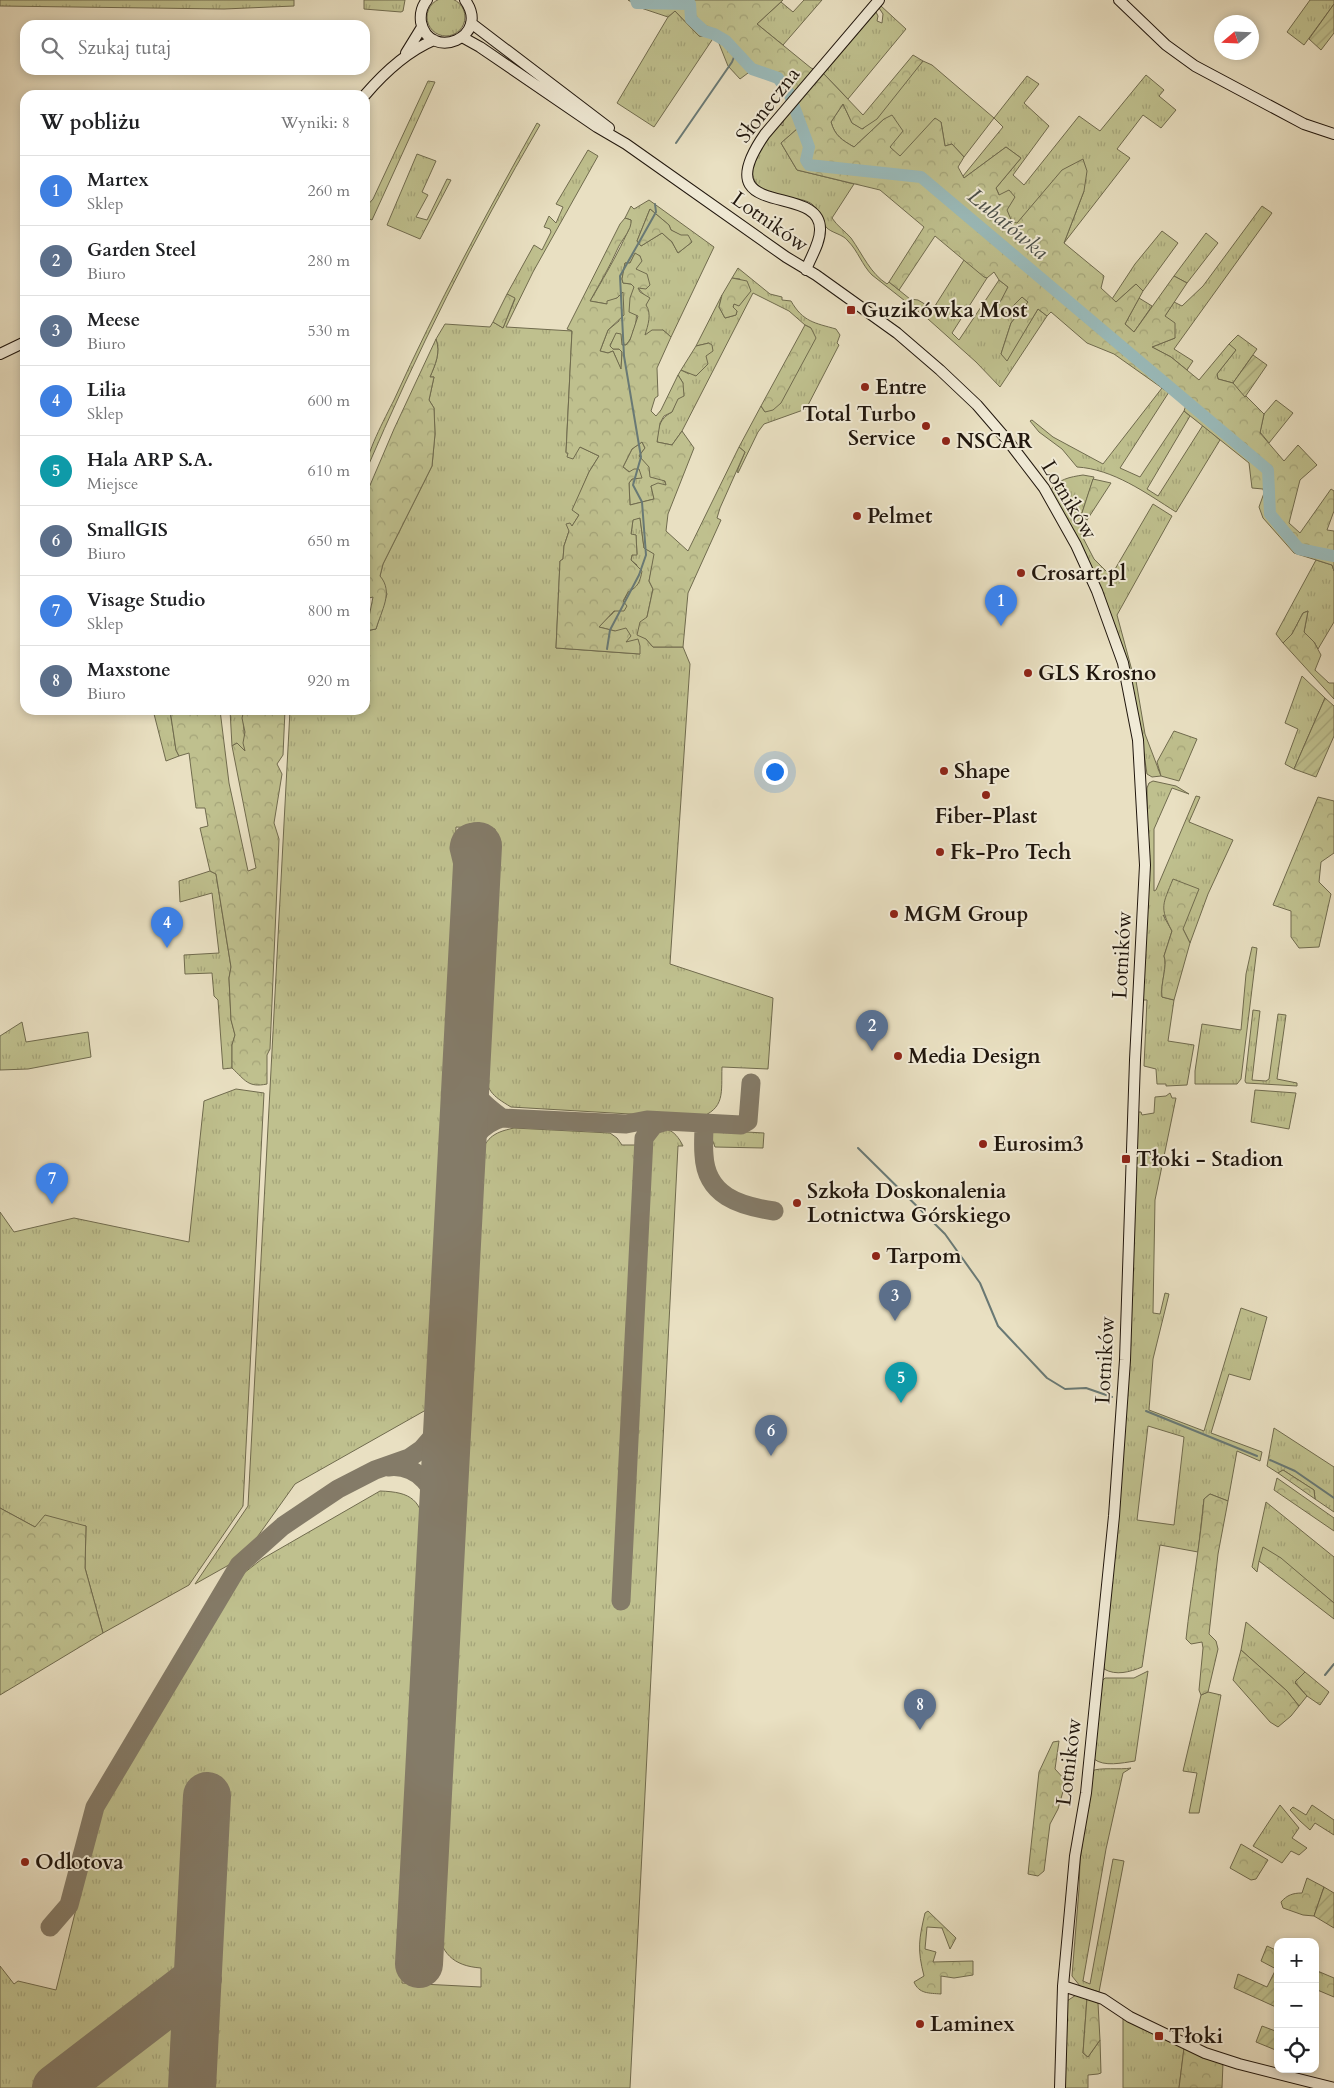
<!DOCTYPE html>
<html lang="pl">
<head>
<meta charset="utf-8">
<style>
  body { margin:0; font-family:Cardo,serif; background:#f2f2f2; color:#202124 }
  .controls { position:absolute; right:15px; bottom:15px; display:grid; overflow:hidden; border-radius:10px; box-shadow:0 2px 8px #0003 }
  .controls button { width:45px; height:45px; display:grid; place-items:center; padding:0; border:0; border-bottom:1px solid #e0e0e0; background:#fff; color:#202124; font:25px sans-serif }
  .compass { position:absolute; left:1214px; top:15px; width:45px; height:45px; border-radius:50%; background:#fff; box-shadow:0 2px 8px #0003; rotate:251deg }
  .you { position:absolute; left:774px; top:771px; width:18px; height:18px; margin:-12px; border:4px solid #fff; border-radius:50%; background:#1a73e8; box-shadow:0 0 0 8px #1a73e833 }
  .badge { display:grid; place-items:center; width:32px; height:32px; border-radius:50%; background:#d93025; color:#fff; font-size:16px; font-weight:700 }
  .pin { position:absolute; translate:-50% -41px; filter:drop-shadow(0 1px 2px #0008) }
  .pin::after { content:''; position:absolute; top:26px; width:18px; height:15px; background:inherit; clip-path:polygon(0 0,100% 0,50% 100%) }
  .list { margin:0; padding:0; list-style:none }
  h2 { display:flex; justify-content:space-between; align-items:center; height:65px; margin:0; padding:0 20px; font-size:21px }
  h2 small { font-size:16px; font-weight:400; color:#757577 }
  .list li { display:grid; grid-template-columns:32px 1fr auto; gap:15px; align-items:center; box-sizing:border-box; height:70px; padding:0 20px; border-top:1px solid #e0e0e0 }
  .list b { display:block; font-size:19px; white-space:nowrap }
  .list p { margin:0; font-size:16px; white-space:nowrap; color:#757577 }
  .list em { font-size:16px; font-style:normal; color:#757577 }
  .icon { flex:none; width:28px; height:28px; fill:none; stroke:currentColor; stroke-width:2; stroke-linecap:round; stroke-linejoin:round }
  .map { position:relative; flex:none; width:1334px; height:2088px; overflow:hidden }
  .search { position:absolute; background:#fff; box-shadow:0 2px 8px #0003; left:20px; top:20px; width:350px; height:55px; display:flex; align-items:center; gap:12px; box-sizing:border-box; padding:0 18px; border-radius:15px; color:#757577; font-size:19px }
  .panel { position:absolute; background:#fff; box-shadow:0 2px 8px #0003; left:20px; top:90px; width:350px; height:625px; border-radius:15px }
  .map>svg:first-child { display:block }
  .grass { fill:url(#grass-tufts); stroke:#706b4e; fill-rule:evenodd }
  .forest { fill:url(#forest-crowns); stroke:#706b4e; fill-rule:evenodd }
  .garden { fill:url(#garden-furrows); stroke:#706b4e }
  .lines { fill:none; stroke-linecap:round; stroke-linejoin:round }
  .stream { stroke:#697975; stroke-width:2 }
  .river { stroke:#9abbbb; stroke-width:12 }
  .taxiway { stroke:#847b68; stroke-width:19 }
  .runway { stroke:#847b68; stroke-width:48 }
  .secondary-casing { stroke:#20160d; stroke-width:12 }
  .secondary { stroke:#f1ebd7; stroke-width:10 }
  .poi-dot { fill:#8f2418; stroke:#f1ebd7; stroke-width:2 }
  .labels { text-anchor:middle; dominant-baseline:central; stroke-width:4; stroke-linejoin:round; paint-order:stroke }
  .street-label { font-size:21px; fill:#20160d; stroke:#f1ebd7 }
  .poi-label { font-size:21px; font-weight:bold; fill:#20160d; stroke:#f1ebd7; text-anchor:start }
  .water-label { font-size:22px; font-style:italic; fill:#4b504a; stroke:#f1ebd7 }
</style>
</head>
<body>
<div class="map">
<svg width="1334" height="2088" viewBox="0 0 1334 2088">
  <defs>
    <pattern id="grass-tufts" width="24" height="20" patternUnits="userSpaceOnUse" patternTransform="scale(1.25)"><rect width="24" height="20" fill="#bfc08e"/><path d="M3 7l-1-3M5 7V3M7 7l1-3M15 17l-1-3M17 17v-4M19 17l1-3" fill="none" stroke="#a4a479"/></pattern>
    <pattern id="forest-crowns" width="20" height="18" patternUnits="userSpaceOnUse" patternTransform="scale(1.25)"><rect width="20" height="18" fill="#bfc08e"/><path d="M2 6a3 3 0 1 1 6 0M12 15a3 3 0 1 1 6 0" fill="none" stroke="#a4a479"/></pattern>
    <pattern id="garden-furrows" width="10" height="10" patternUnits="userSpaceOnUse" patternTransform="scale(1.25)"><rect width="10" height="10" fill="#bfc08e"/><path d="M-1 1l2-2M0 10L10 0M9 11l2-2" fill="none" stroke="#a4a479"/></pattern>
  </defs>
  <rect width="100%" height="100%" fill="#e9e0c2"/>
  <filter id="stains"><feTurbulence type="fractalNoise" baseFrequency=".004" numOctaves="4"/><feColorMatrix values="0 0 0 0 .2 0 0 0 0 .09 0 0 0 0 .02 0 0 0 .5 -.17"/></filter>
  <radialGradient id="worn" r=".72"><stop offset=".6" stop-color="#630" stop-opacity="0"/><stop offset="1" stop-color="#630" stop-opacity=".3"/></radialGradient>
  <path class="grass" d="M427 17a19 19 0 1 1 38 0a19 19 0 1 1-38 0Z
    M0,0h294v6l-70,3 -224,-3z
    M364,0h41l-2,11 -2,1 -37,-3z
    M804,0h18l-39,45 -26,-21 24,-22 12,10z
    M1310,0h24v4l-30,41 -17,-13z
    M881,6l25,23 -58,70 -25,-26 53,-61 2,4 -1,5 5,2 1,-9 -4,-6z
    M675,11l24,25 15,1 -60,90 -37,-24 51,-86z
    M923,61l9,4 62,53 33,-42 12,8 -15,19 25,23 -36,49 11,10 55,-69 21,15 46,-56 18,15 -5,6 17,14 -15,18 -18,-13 -26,34 13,9 -66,85 20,-52 -22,-20 -45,53 -5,-2 -16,-34 25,-30 -15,-11 -42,31 -1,-2 40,-49 -9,-9 -30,39 -12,-13 -7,2 -4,-24 -41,35 -10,-10 -6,-28 -30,28c-12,-7 -19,-11 -23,-25l12,-18 9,19 11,6z
    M428,81l7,1 -63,138 -7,-3v-9l8,-9z
    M793,110l4,19 -16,14 16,27 57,14 -22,34c5,8 13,13 19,20 12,17 19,35 36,46l2,-2 21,17 8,1 15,9 31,-49 23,18 -35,55 7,7 40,-60 9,7 -10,22 24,-12 6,5 -17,21 -10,31 6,6 31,-51 9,7 -47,71 -24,-25 -48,-43 -56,-44c-10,-10 -14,-24 -24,-34 -5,-7 -17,-8 -22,-14 -6,-7 -6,-16 -14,-23 -9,-6 -19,-5 -29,-7 -53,-12 -25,-47 -4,-74l4,3v-7z
    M537,123l3,2c-66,112 -124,229 -175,348 0,-18 20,-55 29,-73 43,-95 92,-186 143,-277z
    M588,150l10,6 -65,116 -27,55 66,4 -6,121 14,-5 19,9 -10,16 -16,38 6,5 -10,16 -5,15 -1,13 -3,2 -4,87 84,6 -25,-23 -16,-4c6,-8 13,-12 19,-19 11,-11 14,-29 19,-43l-6,-5 1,-5 5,-1 -1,-19h-5l2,-16 7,-1 4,30 11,6 -6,27 4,8 -6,28 -1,22 7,8h30l7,17 -20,300 103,34 -5,71 -46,-2c-1,25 4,42 -24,51l-187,-11c-20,-12 -24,-16 -28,-40l12,-238 -39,-2 -1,31 6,30 -28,518 -138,78 -52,73 -48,27 53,-78 42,-796h75v-79l11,-2 11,-35 -7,-18 3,-12 49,-98 3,-32 -1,-26 -5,-8 5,-23h-4c5,-12 11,-24 6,-38l9,-15 45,3 3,-5 10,6 12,-29 -8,-5 27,-49 8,5 9,-18 -1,-3 -6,-2 5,-11 7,7 7,-16 -7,-3z
    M417,154l19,7 -14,31 6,3 -12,22 11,3 20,-41 4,1 -31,59 -33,-14z
    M649,200l65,47 -43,90 -8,-7 -19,6 2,-31 -1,-9 -7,-8 -2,-19 4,-13 -5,-2 -5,9h-5l-3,16 1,4 8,1 3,3c3,20 6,41 -8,58h-4l-5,-12 -7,12 3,4h6l3,3 -1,18 -8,-19 -5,2 -8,-2 8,-21 11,-9 -2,-23 -10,6 -17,-3c8,-13 42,-71 41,-81l-6,-2 6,-12 3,3zM650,209l19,16 2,5 21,12 -14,11 -6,-11 -10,-9 -21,13 -4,-5z
    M1262,206l10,7 -98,136 19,12 -6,9 -16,-13 -19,-10 23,-9 -10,-22 9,-14 8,4 21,-20z
    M1162,231l16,12 -35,48 -7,-7 -20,18 -4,-3 23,-35z
    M1206,233l12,10 -31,40 -13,-7z
    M738,268l32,26 12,3v3l9,1c12,21 24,22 45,28l4,6 -3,8 2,2 -33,64 -42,15 -6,8 -20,41 -1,-2 8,-19 -6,-5 22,-41 4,6 46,-84 -6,-3 -16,-14 -36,-18 -71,138 -10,14 -15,-3c1,-14 2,-23 15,-30l11,-29 -5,-8 3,-5 8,4 17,-18 3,-13 -13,3 26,-51 -3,12 6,11 11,-3 1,-4 -4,-4 1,-3 5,1 5,-6 -4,-20 -8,-1z
    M1139,298l13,8 -18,26 -9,-8z
    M1238,335l19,14 -24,34 -15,-4 -1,-5 18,-23 -6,-7z
    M1162,388l7,4 -49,76 20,9 44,-66 6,5 -43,73 11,7 45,-71 17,15 -44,72c-30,-19 -63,-43 -99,-45l-15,-18 -23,-17 -9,-11 2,-1 21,17 50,27z
    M1276,400l17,13 -24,30 -9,-11 4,-18z
    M642,442l3,6 -6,8 26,26 1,4h-15l3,13 -24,6 -1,-22 3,-4 6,-1 -15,-11 9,-18z
    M1083,475l11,2 -13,39 6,4 -7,12 14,27 17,17 42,-72 19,12 -55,99 17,63 2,3 9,53 16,42 -9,1 -5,-3 -5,-33 -35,-135 -30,-70 -27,-45c8,-12 20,-14 33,-16z
    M1316,560l16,5 2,6v51l-16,27 -4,-7 -10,-10 4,-21 -5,2 -11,21 -9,9 -7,-9z
    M1302,676l23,22 -31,71 -9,-5 13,-35 -13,-6z
    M153,710h17l6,40 3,6 -13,5z
    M230,710h14c-3,14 3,28 0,42l-7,-9 -5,3z
    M1153,781l23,5 13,8 -17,-6 -18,41v62l2,-1 40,-94 4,1 -11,25 44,18 -25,54 -18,49 -7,-14 -20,-14 9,16 -8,25c4,10 -4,28 -2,41l12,3 -6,41 26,4 -7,40 -21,1v-2h-9l-1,-15 -12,-3 3,-66h-5l6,-108 -1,-104 2,-5z
    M210,871l6,3 15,93 -2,11 2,41 4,16 -3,10v23l-9,1 -5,-69 -4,-4 -2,-23 -27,1 -1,-19 35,-2 -7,-60 -32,9 -1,-21z
    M1252,947l5,1 -16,131 -4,5h-42v-13l7,-47 39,6 5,-56z
    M1253,1010l7,1 -8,69 14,1 3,-2 9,-65 8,1 -9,64 20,4v3l-51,-3 -1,-2z
    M22,1022l4,20 62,-10 3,25 -63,12 -28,1v-34z
    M236,1089l28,4 -21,413 -54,79 -86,48 -18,-65 1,-42 -51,1 -35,-19v-296l14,20 60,-14 115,24 15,-141z
    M1255,1090l41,3 -7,36 -38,-7z
    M1170,1093l2,5h4l-21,102 -2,113 7,1 5,-21 4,1 -16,65 -4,51 55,21 37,-123 26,9 -17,63 -21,-6 -18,59 51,19 -2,9 -23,-10 -9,50 -18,-7 -6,5 -6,53 -38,-7 -18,122c-12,5 -26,9 -38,2v-6l32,-551h5l1,3 12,-2 1,-16 11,-1zM1148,1426l36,11 -10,88 -37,-5z
    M514,1128l96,5 7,5 5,7h15l-21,457h10l24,-460c11,-21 25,-13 33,4h-5l-48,942h-630v-122l14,18 4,-3 38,9 42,-170 10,-23 124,-208 12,-16 18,-14 118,-68c32,1 41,9 46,40l-24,452 79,4v-19c-28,-2 -41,-15 -44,-43l41,-766c9,-21 13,-26 36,-31z
    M712,1130l52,3 -1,15 -48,-1 -3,-8z
    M1274,1428l60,39v45l-19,-13 -1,-9 -31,-20 -5,3 -11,-7z
    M1266,1502l68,55v46l-16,-13 -59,-29 -2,11 -5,-5z
    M1246,1622l59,50 -10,11 12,13 -8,10 -12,-15 -46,-41z
    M1148,1671l-13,90c-13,2 -31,6 -41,-2l8,-78 3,-3h29z
    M1208,1692l13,3 -22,118h-10l8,-40 -14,-2 18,-76z
    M1131,1768l-8,5 -17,76 -23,132 7,3 23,-125 11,2 -25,131 -19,-6 -8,-10 7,-87 1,-28 12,-90c7,-4 29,-1 39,-3z
    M1280,1805l19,23 -7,10 15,10 -8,7 -8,-4 -9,12 -29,-17z
    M1312,1805l22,15v15l-19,-12 -5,7 -10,-9 -10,-11 3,-3 13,8z
    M1076,1995l11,3 -4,55 5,4 12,-17 1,33 -3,1 -10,1v13h-23l2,-87z
    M1123,2018l61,30 -5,40h-56z"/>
  <path class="forest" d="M628,0h155l-26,24 54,44 12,5 40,42 50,-60 10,6 -46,58 -15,10 -10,-6 -9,-19 -12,18c4,14 11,18 23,25l30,-28 8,-4 11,16 -13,16 10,9 35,-38 6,4 4,24 7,-2 12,13 -6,10 6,11 42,-31 15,11 -25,30 3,7 10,-5 6,7 -8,13 5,12 5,1 45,-53 21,-11 4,12 -3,20 -20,52 40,33 -3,12 15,14 20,-18 7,7 -18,33 9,8 40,-56 13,7 -22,33 10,7v15l-23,9 19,10 28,23 30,-36 7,6 -19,24 1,5 15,4 31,31 -4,19 24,28 14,-16 19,20 -17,15 -11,43 11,10 31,-44 3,2v20l-7,19 7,1v40l-2,-6 -38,-12 -31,-35 -4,-11 5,-14 -1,-4 -11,-1 -3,-25 -65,-52 2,-6 -72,-51 -27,-11 -36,-31 -4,4 -9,-7 -31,52 -6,-7 10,-31 17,-21 -6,-5 -16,16 -9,-5 11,-21 -9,-7 -5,-8 -7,6 -3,-1 -49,-41 -36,54 -10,-8 35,-55 -44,-37 -83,-20 -16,-27 16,-14 -6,-27 -14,-23 -25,-9 -12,9 -12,-13 -10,-25 -4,-4 -15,-1 -24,-25 -7,6 -27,-9z
    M650,209l19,16 2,5 10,5h7l4,7 -14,11 -6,-11 -10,-9 -21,13 -4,-5z
    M625,218l6,2c1,10 -9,19 -13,28 -8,18 -18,35 -28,53l17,3v-3l10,-3 6,-6 1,23 -16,15 -8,21 8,2 5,-2 8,18 1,-17 -3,-3h-6l-3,-3 6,-13 5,1 1,11h4l4,-5 8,-24 -9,-4 1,-14 4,-11 -3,-3 -8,-1 -1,-4 3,-16h5l5,-10 5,3 2,5 -6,8 11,5 3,11 -4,4 -8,-1 2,4 10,6 -4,7c6,9 2,20 -1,30l7,-5h11l8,7 -14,31 1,28 -3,2 -4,13 5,5 5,-6 17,-35 5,8 1,13 -6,3 -6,13 -8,4 -4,7 -3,19 15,3 10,-14 12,17 -26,66 -2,17 22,20 51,-104 6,5 -25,56 -3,10 4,2 -33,73 -5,54h-30l-7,-8 -9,-4 3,-13 7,-5 6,-28 -4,-8 5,-27 -10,-6 -4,-30 -7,2 -2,14 5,1 1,20h-5l-1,5 11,11c-2,11 -4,16 -14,21l-5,9 4,5 -3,5h-10l-15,16 16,4 11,-3 5,8 -5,6 12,-3 2,7v8l-84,-6 4,-87 3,-2 1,-13 5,-15 -3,-7 4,-1 2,3 7,-11 -7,-5 17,-38 10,-16 -19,-9 -7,12 -6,-2 1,-4h-2l6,-122 -5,-2 53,-105zM642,442l3,6 -6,8 10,11 1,10 15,4 1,4 -8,-2 -7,3 3,13 -24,6 -1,-22 3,-4 10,-1 -3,-9h-5l-5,3 -6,-5 9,-18z
    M732,278l15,3 4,10 -12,15 -5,-2 -1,3 4,4 -1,4 -11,3 -6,-11 3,-12z
    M507,294l8,4 -12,30 -10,-6z
    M805,325l6,3 5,10 -35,65 -8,7 -8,2 -4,-6z
    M436,339c5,14 -1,26 -6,38h4l-5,23 5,8 1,26 -3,32 -49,98 -3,12c14,16 1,35 -4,53l-11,2v-11l4,-3 4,-20 -8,2v-102l29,-68z
    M709,343l3,2 1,6 -7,5 2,8 -12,12 -15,-6 15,-24z
    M1093,479l18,4 -24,37 -6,-4z
    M1308,611l-4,21 10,10 7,13 -6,15 14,13h5v16l-51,-56 9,-9 11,-21z
    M170,710h50l9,73 19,88 8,-3 -24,-122 5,-3 8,8 -2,-8 2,-11 -3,-14 2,-8h41l-2,45 -6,9 5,10 -8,49 5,16 -9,210 -3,6v29c-19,4 -22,-4 -35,-16v-23l3,-10 -4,-15 -2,-42 2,-11 -15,-93 -6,-3 -10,-43 8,-2 -3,-18h-9l-7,-55 -10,3 -3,-6z
    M1174,731l23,8 -18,42 -18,-5 -4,-14z
    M1318,797l16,4v52l-13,9 -2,20 12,12 -12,53 -20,1 -8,-11v-26l-18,-6z
    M1173,879l26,10 -16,40 7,14 -16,57 -12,-3c-2,-13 6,-32 2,-41l8,-25c-13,-24 -9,-27 1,-52z
    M1283,1470l31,20 1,9 -37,-26z
    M1277,1478l57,40v13l-60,-41z
    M1210,1494l18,7 -10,53 -9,80 7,7 2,8 -10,43 -7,3 -2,-5 4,-42 -1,-6 -11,2 -5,-5c5,-47 14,-93 18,-140z
    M0,1508l35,19 10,-12 41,11 -1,42 18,65 -103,62z
    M1263,1547l18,11 53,45v16l-75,-58z
    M1241,1650l46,41 12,15 -8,10 -13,11 -8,-5 -37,-42z
    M1305,1672l24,20 -9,13 -13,-9 -12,-14z
    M1059,1741l-4,28 11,12 -8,28 -8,15 -6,47 -6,5 -10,-2 11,-102 14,-30z
    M1241,1844l27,16 -12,19 -5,1 -21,-12z
    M1307,1878l17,9 -10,29 -11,-1 -20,-7 -2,-6c6,-7 12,-9 21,-9z
    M928,1911l28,27 -6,11 -8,-21 -15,-1 -2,22 11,3 -3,10 40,-1v14l-19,3 -13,-2v18c-12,-1 -22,0 -27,-12l10,-6c-7,-27 -5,-37 1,-63z
    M1267,1946l11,5v19l-17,-9z
    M1315,1970l19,8v19l-19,-8z
    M1087,1998l11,5 2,37 -12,17 -5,-4z
    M1184,2048l39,15 -1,25h-43z"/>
  <path class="garden" d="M1334,4v29l-13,17 -12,-11z
    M1253,355l14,10 -22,32 -12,-14z
    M1325,698l9,8v30l-18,41 -22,-8z
    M1324,1887l10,6v35l-20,-12z
    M1276,1969l2,1v38l-44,-20 4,-14 29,13z
    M1262,2026l16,6v19l-22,-9z"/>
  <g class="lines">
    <path class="stream" d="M676,143l56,-81 4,-10
      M607,649l3,-19 29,-55 7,-20 -4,-53 -9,-17 8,-28 -17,-101 -4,-80 31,-55 5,-9 -1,-8
      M858,1148l87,86 35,49 18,43 49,52 18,11 21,-1 26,9
      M1146,1411l111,45
      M1270,1460l25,11 39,27
      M1325,1675l9,-11"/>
    <path class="river" d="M636,0l1,3 53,1 1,15 13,12 10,3 12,7 26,28 26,9 11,15 20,54 -3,13 3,5 112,12 347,293 2,44 29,35 35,7"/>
    <path class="taxiway" d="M475,915l-16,-67c2,-17 15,-19 28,-12 7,15 -4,31 -10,46
      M467,1065c8,31 9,34 35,53
      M704,1124c0,10 -1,21 0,31 2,41 36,51 70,56
      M462,1162c10,-22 17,-37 40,-44l124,6 21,-4 94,5 7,-4 3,-38
      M388,1467c31,-4 48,23 55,48
      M621,1601l23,-463 10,-13 10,-3
      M50,1927l19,-22 26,-98 144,-242 44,-39 55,-37 37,-19 34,-12 13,-9 20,-23 7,-16"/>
    <path class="runway" d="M419,1964l59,-1118
      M56,2088l142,-109
      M192,2088l15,-292"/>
    <defs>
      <path id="secondary" d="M427,0c-5,6 -7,14 -6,22 8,40 71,16 44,-22
        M1119,0l47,45 29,21 109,58 30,10
        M471,23l138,105
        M462,37l18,10 117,80 29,17 160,113 30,18 81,58 43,37 37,35 31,36 36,47 32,57 21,46 26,72 15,77 7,125 -10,195 -10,300 -11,156 -28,277 -11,63 -12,130 -3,102
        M406,53l16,-26
        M365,95c18,-21 43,-44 69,-55
        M806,270c4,-12 14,-26 14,-40 2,-49 -117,-7 -55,-96l114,-134
        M0,354l25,-12
        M1063,1986l40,13 27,18 75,36 34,11 95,24"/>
    </defs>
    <use href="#secondary" class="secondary-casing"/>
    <use href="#secondary" class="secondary"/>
  </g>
  <g class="poi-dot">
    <rect x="846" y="305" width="10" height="10" rx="2.5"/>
    <circle cx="865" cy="387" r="5"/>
    <circle cx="926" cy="426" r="5"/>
    <circle cx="946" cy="441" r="5"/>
    <circle cx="857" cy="516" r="5"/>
    <circle cx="1021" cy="573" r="5"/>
    <circle cx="1028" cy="673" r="5"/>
    <circle cx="944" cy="771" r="5"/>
    <circle cx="986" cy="795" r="5"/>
    <circle cx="940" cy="852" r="5"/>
    <circle cx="894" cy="914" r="5"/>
    <circle cx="898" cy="1056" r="5"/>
    <circle cx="983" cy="1144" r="5"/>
    <rect x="1121" y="1154" width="10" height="10" rx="2.5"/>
    <circle cx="797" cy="1203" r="5"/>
    <circle cx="876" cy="1256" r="5"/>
    <circle cx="25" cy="1862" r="5"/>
    <circle cx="920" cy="2024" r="5"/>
    <rect x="1154" y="2031" width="10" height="10" rx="2.5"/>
  </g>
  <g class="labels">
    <g class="street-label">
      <text transform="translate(768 105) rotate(-52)">Słoneczna</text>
      <text transform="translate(770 222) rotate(35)">Lotników</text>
      <text transform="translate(1069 500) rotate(59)">Lotników</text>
      <text transform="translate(1122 955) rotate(-87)">Lotników</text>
      <text transform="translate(1105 1360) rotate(-87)">Lotników</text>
      <text transform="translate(1069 1762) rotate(-83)">Lotników</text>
    </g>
    <g class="poi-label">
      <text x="861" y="310">Guzikówka Most</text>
      <text x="875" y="387">Entre</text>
      <text x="916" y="414" text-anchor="end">Total Turbo<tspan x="916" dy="24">Service</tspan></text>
      <text x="956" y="441">NSCAR</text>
      <text x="867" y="516">Pelmet</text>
      <text x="1031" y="573">Crosart.pl</text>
      <text x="1038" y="673">GLS Krosno</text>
      <text x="954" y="771">Shape</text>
      <text x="986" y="816" text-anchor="middle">Fiber-Plast</text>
      <text x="950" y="852">Fk-Pro Tech</text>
      <text x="904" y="914">MGM Group</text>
      <text x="908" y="1056">Media Design</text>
      <text x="993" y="1144">Eurosim3</text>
      <text x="1136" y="1159">Tłoki - Stadion</text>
      <text x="807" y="1191">Szkoła Doskonalenia<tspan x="807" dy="24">Lotnictwa Górskiego</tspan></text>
      <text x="886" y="1256">Tarpom</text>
      <text x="35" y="1862">Odlotova</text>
      <text x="930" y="2024">Laminex</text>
      <text x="1169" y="2036">Tłoki</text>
    </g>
    <g class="water-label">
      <text transform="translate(1008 224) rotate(40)">Lubatówka</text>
    </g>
  </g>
  <rect width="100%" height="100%" filter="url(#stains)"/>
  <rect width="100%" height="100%" fill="url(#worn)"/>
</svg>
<div class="controls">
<button>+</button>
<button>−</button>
<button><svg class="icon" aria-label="locate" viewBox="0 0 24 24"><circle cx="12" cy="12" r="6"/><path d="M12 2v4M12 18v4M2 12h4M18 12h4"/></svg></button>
</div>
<svg class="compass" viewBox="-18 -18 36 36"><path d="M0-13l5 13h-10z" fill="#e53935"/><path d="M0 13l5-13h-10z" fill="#757577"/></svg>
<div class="you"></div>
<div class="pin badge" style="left:1001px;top:626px;background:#3f7fe0">1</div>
<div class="pin badge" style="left:872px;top:1051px;background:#5c6f8a">2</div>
<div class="pin badge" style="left:895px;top:1321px;background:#5c6f8a">3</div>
<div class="pin badge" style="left:167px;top:948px;background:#3f7fe0">4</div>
<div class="pin badge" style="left:901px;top:1403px;background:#0f9aa8">5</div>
<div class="pin badge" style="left:771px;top:1456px;background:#5c6f8a">6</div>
<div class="pin badge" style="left:52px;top:1204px;background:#3f7fe0">7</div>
<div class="pin badge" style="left:920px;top:1730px;background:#5c6f8a">8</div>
<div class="search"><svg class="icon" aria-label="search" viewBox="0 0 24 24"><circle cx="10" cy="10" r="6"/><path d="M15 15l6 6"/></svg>Szukaj tutaj</div>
<section class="panel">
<h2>W pobliżu<small>Wyniki: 8</small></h2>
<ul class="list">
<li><span class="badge" style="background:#3f7fe0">1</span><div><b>Martex</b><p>Sklep</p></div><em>260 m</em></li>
<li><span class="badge" style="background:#5c6f8a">2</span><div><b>Garden Steel</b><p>Biuro</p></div><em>280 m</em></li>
<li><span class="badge" style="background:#5c6f8a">3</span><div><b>Meese</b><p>Biuro</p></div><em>530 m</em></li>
<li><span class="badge" style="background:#3f7fe0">4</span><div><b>Lilia</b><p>Sklep</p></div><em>600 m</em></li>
<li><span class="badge" style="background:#0f9aa8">5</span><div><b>Hala ARP S.A.</b><p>Miejsce</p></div><em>610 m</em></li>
<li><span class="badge" style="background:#5c6f8a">6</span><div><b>SmallGIS</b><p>Biuro</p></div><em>650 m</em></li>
<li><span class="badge" style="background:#3f7fe0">7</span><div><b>Visage Studio</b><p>Sklep</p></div><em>800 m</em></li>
<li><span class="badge" style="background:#5c6f8a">8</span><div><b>Maxstone</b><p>Biuro</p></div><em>920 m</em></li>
</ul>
</section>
</div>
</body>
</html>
